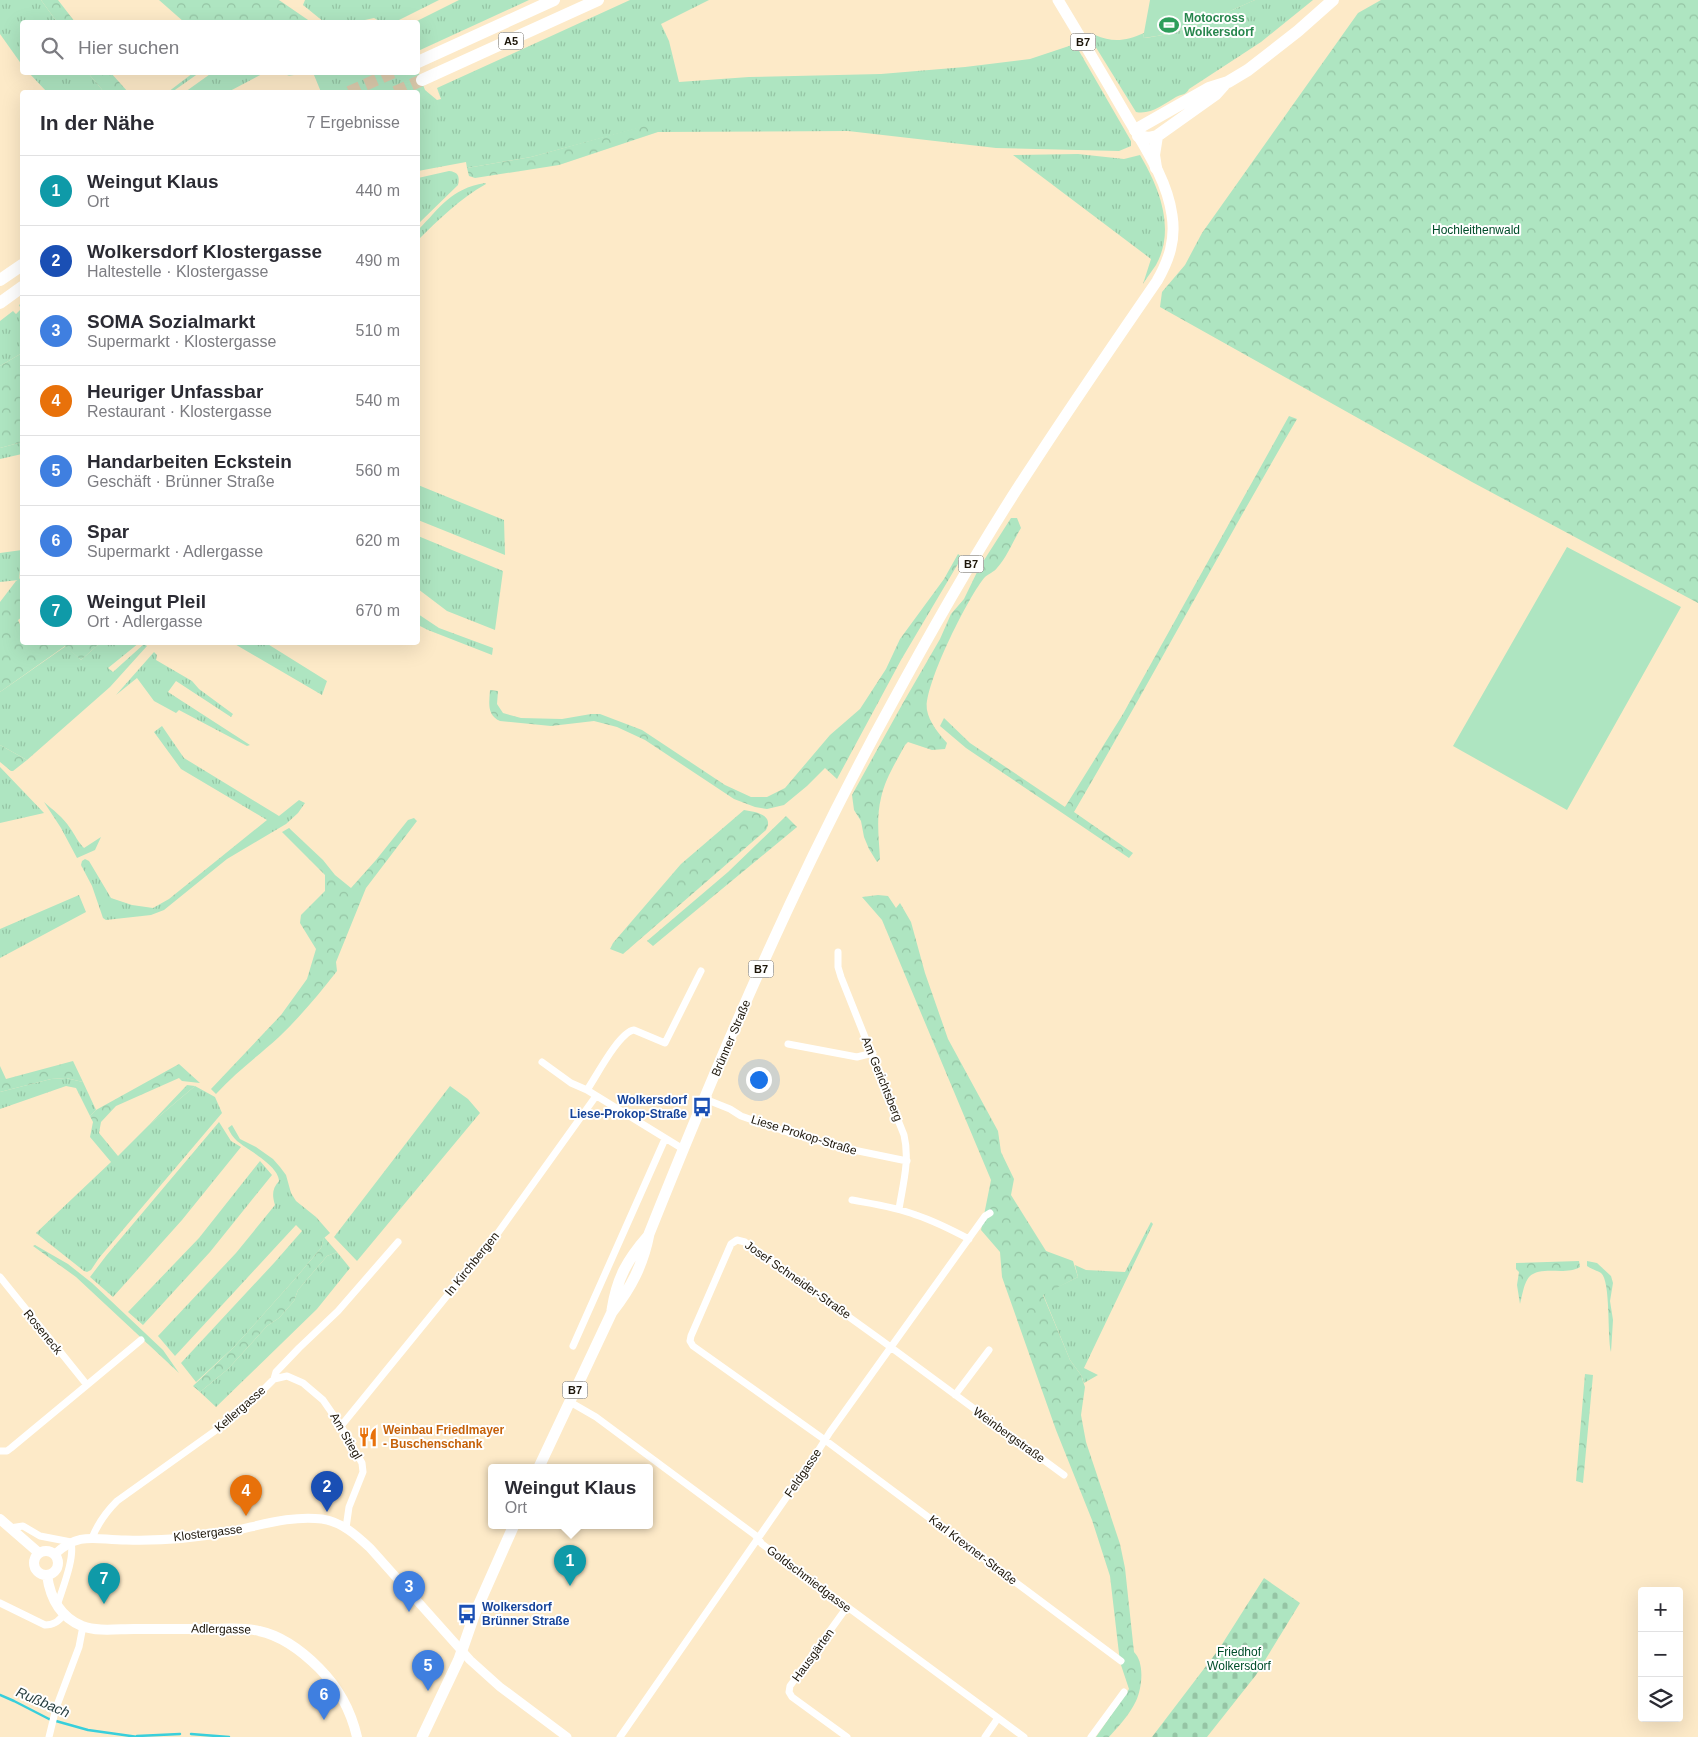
<!DOCTYPE html>
<html lang="de">
<head>
<meta charset="utf-8">
<style>
  body { margin:0; font-family:Arial,sans-serif; background:#f7f7f7; color:#2b2b33 }
  .controls { position:absolute; right:15px; bottom:15px; display:grid; overflow:hidden; border-radius:5px; box-shadow:0 5px 20px #0002 }
  .controls button { width:45px; height:45px; display:grid; place-items:center; padding:0; border:0; border-bottom:1px solid #e1e1e2; background:#fff; color:#2b2b33; font:25px sans-serif }
  .you { position:absolute; left:758px; top:1079px; width:18px; height:18px; margin:-12px; border:4px solid #fff; border-radius:50%; background:#1a73e8; box-shadow:0 0 0 8px #1a73e833 }
  .badge { display:grid; place-items:center; width:32px; height:32px; border-radius:50%; background:#2563eb; color:#fff; font-size:16px; font-weight:700 }
  .pin { position:absolute; translate:-50% -41px; filter:drop-shadow(0 1px 2px #0008) }
  .pin::after { content:''; position:absolute; top:26px; width:18px; height:15px; background:inherit; clip-path:polygon(0 0,100% 0,50% 100%) }
  .popup { position:absolute; left:488px; top:1464px; width:165px; height:65px; box-sizing:border-box; display:grid; place-content:center; border-radius:5px; background:#fff; filter:drop-shadow(0 1px 4px #0005); font-size:16px; white-space:nowrap; color:#7c7c81 }
  .popup b { font-size:19px; color:#2b2b33 }
  .popup::after { content:''; position:absolute; left:50%; top:100%; margin-left:-10px; border:10px solid transparent; border-top-color:#fff }
  .list { margin:0; padding:0; list-style:none }
  h2 { display:flex; justify-content:space-between; align-items:center; height:65px; margin:0; padding:0 20px; font-size:21px }
  h2 small { font-size:16px; font-weight:400; color:#7c7c81 }
  .list li { display:grid; grid-template-columns:32px 1fr auto; gap:15px; align-items:center; box-sizing:border-box; height:70px; padding:0 20px; border-top:1px solid #e1e1e2 }
  .list b { display:block; font-size:19px; white-space:nowrap }
  .list p { margin:0; font-size:16px; white-space:nowrap; color:#7c7c81 }
  .list em { font-size:16px; font-style:normal; color:#7c7c81 }
  .icon { flex:none; width:28px; height:28px; fill:none; stroke:currentColor; stroke-width:2; stroke-linecap:round; stroke-linejoin:round }
  .map { position:relative; flex:none; width:1698px; height:1737px; overflow:hidden }
  .search { position:absolute; background:#fff; box-shadow:0 5px 20px #0002; left:20px; top:20px; width:400px; height:55px; display:flex; align-items:center; gap:12px; box-sizing:border-box; padding:0 18px; border-radius:5px; color:#7c7c81; font-size:19px }
  .panel { position:absolute; background:#fff; box-shadow:0 5px 20px #0002; left:20px; top:90px; width:400px; height:555px; border-radius:5px }
  .map>svg:first-child { display:block }
  .grass { fill:url(#grass-tufts) }
  .forest { fill:url(#forest-crowns) }
  .cemetery { fill:url(#cemetery-stones) }
  .garden { fill:#aee5c1 }
  .lines { fill:none; stroke-linecap:round; stroke-linejoin:round }
  .stream { stroke:#39cfdb; stroke-width:2.5 }
  .motorway-tunnel { stroke:#dbcaac; stroke-width:12; stroke-dasharray:12 6; stroke-linecap:butt }
  .minor { stroke:#fff; stroke-width:7 }
  .tertiary { stroke:#fff; stroke-width:9 }
  .secondary { stroke:#fff; stroke-width:10 }
  .primary { stroke:#fff; stroke-width:11 }
  .motorway { stroke:#fff; stroke-width:12 }
  .labels { text-anchor:middle; dominant-baseline:central; stroke-width:4; stroke-linejoin:round; paint-order:stroke }
  .shield { fill:#fff; stroke:#615c54; stroke-width:1 }
  .shield-label { font-size:11px; font-weight:bold; fill:#1d160a }
  .leisure-label { font-size:12px; font-weight:bold; fill:#27864d; stroke:#fff; text-anchor:start }
  .park-label { font-size:12px; fill:#004d2a; stroke:#fff }
  .street-label { font-size:12px; fill:#1d160a; stroke:#fff }
  .transit-label { font-size:12px; font-weight:bold; fill:#164399; stroke:#fff; text-anchor:end }
  .food-label { font-size:12px; font-weight:bold; fill:#c56008; stroke:#fff; text-anchor:start }
  .water-label { font-size:14px; font-style:italic; fill:#263e40; stroke:#fff }
</style>
</head>
<body>
<div class="map">
<svg width="1698" height="1737" viewBox="0 0 1698 1737">
  <defs>
    <pattern id="grass-tufts" width="24" height="20" patternUnits="userSpaceOnUse" patternTransform="scale(1.25)"><rect width="24" height="20" fill="#aee5c1"/><path d="M3 7l-1-3M5 7V3M7 7l1-3M15 17l-1-3M17 17v-4M19 17l1-3" fill="none" stroke="#95c4a4"/></pattern>
    <pattern id="forest-crowns" width="20" height="18" patternUnits="userSpaceOnUse" patternTransform="scale(1.25)"><rect width="20" height="18" fill="#aee5c1"/><path d="M2 6a3 3 0 1 1 6 0M12 15a3 3 0 1 1 6 0" fill="none" stroke="#95c4a4"/></pattern>
    <pattern id="cemetery-stones" width="16" height="16" patternUnits="userSpaceOnUse" patternTransform="scale(1.25)"><rect width="16" height="16" fill="#aee5c1"/><path d="M2 7V4a2 2 0 0 1 4 0v3zM10 15v-3a2 2 0 0 1 4 0v3z" fill="#95c4a4"/></pattern>
  </defs>
  <rect width="100%" height="100%" fill="#fdeac8"/>
  <path class="grass" d="M0,0h41l16,22h-35v43l-22,-31z
    M305,0h134l-44,22h-14l-7,-4 -18,4h-32l-21,-17z
    M459,0h70l-111,51v-29h-3z
    M630,0h79l-48,24 8,17 10,41 70,-5 132,-3 84,-7 65,-8 45,-15 56,97v5l-12,5 -123,-3 -148,-17 -190,1 -1,-9 -126,34 -64,11 -1,-6 -48,9v-79h-97l-7,-17 -13,-1 -14,2 8,-4h123l7,18 12,10 4,-1 -4,-11z
    M1255,0h58l-52,42 -72,47c-3,6 -7,5 -13,8 -12,7 -25,18 -40,15l-44,-71v-4l3,-2c18,8 31,6 49,-2l-1,5c37,-3 78,-23 112,-38z
    M213,72h51v1l-36,19h-43z
    M29,73h59l16,19h-57z
    M193,73h6l-27,19h-4z
    M1078,154l46,5 16,-4c19,32 36,74 16,110 -4,6 -9,12 -13,19l8,-25 -138,-104z
    M449,171c9,1 11,5 9,14l-40,39v-46z
    M485,183l1,1c-25,14 -48,36 -68,56v-10c23,-23 32,-41 67,-47z
    M22,303v50l-22,13v-45l13,-10 3,3 5,-5 -2,-4z
    M22,442v12l-22,5v-11z
    M418,485l86,35 1,35 -87,-35z
    M418,536l85,35 -8,59 -48,-19 -29,-22z
    M22,550l-3,30 -19,2v-29z
    M418,614l21,14 54,20 -1,7 -64,-25 -10,-5z
    M100,643h39l-31,25 5,4 31,-28 3,2 -37,41 -83,73 -27,-15v-53l66,-46 15,14z
    M233,643h33l61,38 -5,14z
    M154,652l3,3 -1,5 36,21 7,8 34,25 -2,3 -55,-36 -8,11 82,53 -3,1 -68,-36 -3,3 -22,-12 -17,-23 -21,17z
    M162,726l22,32 95,58 20,-16 6,3 -7,10 -12,11 -59,35 -63,51 -13,5 -45,5 -3,-2 -11,-32 -11,-21 1,-4 3,-2 4,2 22,37 21,7 21,3 16,-9 98,-79 -86,-51 -27,-37z
    M0,767l44,46 -44,10z
    M44,802c9,8 19,15 26,26 5,7 8,14 14,20l17,-11 -6,13 -18,8 -16,-30z
    M79,895l7,17 -86,46v-29z
    M66,1078l17,4 13,28 -6,6 -14,-28 -10,-2 -66,23v-17l51,-13z
    M195,1086l20,11 7,16 -123,145 -8,12 -4,2 -3,-1 -48,-38 75,-71 -21,-25 3,-15h8l-2,11 19,23 31,-31z
    M450,1086l18,13 12,14 -123,148 -23,-24z
    M219,1122l12,19 10,6 -59,73 -69,77 -23,-20 16,-21z
    M232,1125l8,14 16,8 17,12 7,8 6,8 5,18 5,8 20,16 14,16 -6,5 -3,10 -27,32 -60,67 -38,35 -15,-19 93,-100 28,-32 -6,-6 -121,131 -17,-20 78,-83 39,-48c-3,-10 -3,-16 4,-24 0,-15 -31,-31 -42,-40 -4,-4 -7,-8 -9,-13z
    M260,1161l12,14 -62,77 -67,73 -15,-13 71,-74z
    M1151,1222l2,2 -69,144 14,7 -14,8 -3,-8 -11,-15 -27,-66 35,-17 -3,-12 11,5 39,2z
    M337,1252l13,16 -33,41 -101,98 -16,-15 28,-23 39,-43 12,-8 15,-17 4,-11 29,-34z"/>
  <path class="forest" d="M41,0h17l17,22h-18z
    M159,0h120l32,22h-127z
    M1381,0h317v603l-226,-121 -312,-175 2,-15 23,-27 17,-32 156,-220z
    M88,73h23l17,19h-24z
    M658,122v10l-99,33 -84,13 -6,-2 -2,-8 64,-11z
    M22,353v89l-22,6v-82z
    M1289,416l8,3c-76,130 -147,263 -223,393l59,41 -4,5 -163,-110 -26,-22 4,-8 26,25 95,64 58,-93z
    M1011,518h6l4,10c-8,13 -14,29 -24,40 -3,4 -9,6 -12,9 -16,18 -62,110 -58,133 2,12 12,24 20,33l-2,6 -13,1 -24,-8 -3,3c-9,17 -20,34 -24,53 -5,20 -2,41 -1,61l-3,3 -8,-13 -5,-12 -3,-16 -7,-11 -2,-15 51,-92 37,-64 11,-25 13,-15 15,-31z
    M958,554l4,3 -61,103 -64,119 -12,-11 -18,18 -23,19 -17,4 -12,-2 -21,-8 -89,-59 -28,-13 -23,-6 -43,5 -51,-5c-13,-6 -11,-17 -10,-31l8,1 -1,13 6,9 18,5 41,1 29,-5h9l42,16 83,55 26,12h16l18,-9 45,-53 30,-26 26,-40 14,-30 44,-60z
    M22,577v40l-4,3 4,9v13l78,1 -19,17 -16,-14 -65,46v-90l16,-21z
    M0,745l27,15 -14,11h-2l-11,-9z
    M744,810c13,2 30,5 22,20l-143,124 -13,-5 3,-6 68,-79z
    M786,816l11,11 -144,119 -6,-5 81,-69z
    M414,818l3,3 -51,67 -30,74 1,9c-18,23 -37,46 -58,66 -22,20 -43,35 -63,57l-5,-5 70,-74 26,-36 9,-30 -16,-26 1,-8 24,-24v-16l-43,-43 7,-4 34,32 12,15 16,13 25,-28 32,-40z
    M878,895l10,1 8,12 4,-5 11,19 14,51 23,66 50,92 3,21 13,27 -3,16 35,56 27,10 5,16 -35,18 27,65 11,15 4,12 -4,28 5,27 34,102 5,24 9,84c11,11 8,36 2,49 -6,13 -17,25 -27,36h-13l33,-48 -9,-27 -10,-86 -18,-56 -36,-90 -54,-153 -2,-25 -19,-22 10,-50 -109,-260 -20,-23z
    M73,1061l10,21 -17,-4 -15,1 -51,13v-26l6,13z
    M179,1064l21,19 -18,-2 -3,-3 -63,28 -15,16h-8l-3,-6 6,-6z
    M187,1085l8,1 -46,39z
    M324,1237l13,15 -10,4 -29,34 -4,11 -15,17 -12,8 -39,43 -28,23 -7,-6 41,-39 60,-67 27,-32z
    M35,1245l33,19 24,19 71,67 16,23 -103,-96 -43,-31z
    M1579,1261l1,6c-14,9 -39,-2 -51,10 -5,6 -7,19 -9,27l-3,-19 2,-13 -3,-3v-6z
    M1587,1261l10,2 14,13 2,7 -3,18 3,19 -2,32c-4,-15 0,-71 -10,-79 -3,-2 -10,-4 -14,-7z
    M1585,1374l8,1 -10,108 -7,-2z"/>
  <path class="cemetery" d="M1264,1578l36,25 -44,72 -49,62h-55l67,-88z"/>
  <path class="garden" d="M1150,0h105c-36,16 -74,34 -112,38z
    M1567,547l114,60 -114,203 -114,-64z"/>
  <g class="lines">
    <path class="stream" d="M0,1695l14,6 35,18 14,4 25,7 50,7
      M191,1734l38,3
      M137,1736l43,-2"/>
    <path class="motorway-tunnel" d="M349,92l45,-20
      M395,92l27,-12"/>
    <path class="minor" d="M838,952v15l3,10 63,158c6,25 -1,49 -5,74
      M788,1044l69,13 16,-4
      M542,1062l29,21 16,7 96,59
      M587,1090c9,-13 32,-58 47,-60l31,13 36,-72
      M705,1099l25,10 11,7 52,18 46,13 68,14
      M852,1200c22,4 44,7 64,15 18,6 36,15 53,24
      M0,1277l87,108 -76,63 -4,3h-7
      M573,1346l92,-207
      M274,1379l13,-3 16,7 20,17 18,26 21,37 1,9 -14,35 -3,21
      M87,1385l54,-45
      M955,1395l34,-45
      M570,1402l26,15 159,118 7,9 262,193
      M341,1426l154,-189 101,-141
      M1064,1475l-183,-135 -136,-98 -8,-2 -6,4 -40,92 -1,5 3,5 132,94 296,221
      M10,1528l13,-2 17,10 31,6c4,17 -9,47 -14,64
      M92,1538c6,-15 13,-25 25,-37l109,-78 20,-16 28,-28 2,-7 23,-24 39,-37 60,-69
      M0,1603l45,22c10,0 13,-4 20,-11
      M49,1737l7,-29 23,-61 4,-21
      M620,1737l191,-275 19,-30 155,-216 5,-3
      M847,1737l-55,-40 -3,-5 1,-6 57,-79
      M985,1737l13,-19
      M1091,1737l33,-45"/>
    <path class="tertiary" d="M55,1554c25,-23 40,-14 71,-14 33,1 69,-2 102,-8 31,-6 62,-17 94,-13 20,3 34,16 48,29l100,112 30,27 67,50"/>
    <path class="secondary" d="M0,1519l39,34
      M34 1563a12 12 0 1 1 24 0a12 12 0 1 1-24 0Z
      M47,1575c3,22 13,42 35,51 16,6 35,3 52,3 26,0 51,0 76,0 16,0 33,-2 49,2 24,5 43,20 60,37 19,19 32,43 38,69"/>
    <path class="primary" d="M612,1310c5,-32 15,-50 36,-74
      M539,1467l73,-155c19,-24 31,-47 37,-78 72,-180 148,-359 242,-529 44,-81 90,-162 141,-239 41,-63 83,-124 125,-185 12,-21 19,-41 15,-66 -5,-36 -28,-69 -46,-100 -22,-38 -45,-77 -68,-115
      M422,1737l37,-78 16,-46 39,-88"/>
    <path class="motorway" d="M418,62l136,-62
      M422,80l176,-80
      M1135,130l74,-42 19,-6 20,-12 50,-39 35,-31
      M1138,136l10,2 9,-2 59,-42 8,-9
      M1156,168l-2,-13 3,-19
      M0,280l22,-15
      M0,303l22,-16"/>
  </g>
  <defs>
    <symbol id="stadium-bare" viewBox="-9 -9 18 18"><path d="M0-5a6.5 5 0 1 0 0 10a6.5 5 0 1 0 0-10ZM-3.5-1.8h7v3.6h-7Z" fill="#2e9e5b" stroke="#fff" stroke-width="2.5" paint-order="stroke"/></symbol>
    <symbol id="bus-bare" viewBox="-9 -9 18 18"><path d="M-5-6H5V4H4V6H2V4H-2V6H-4V4H-5ZM-3.5-4V0h7V-4ZM-3.5 1.2v1.5H-2V1.2ZM2 1.2v1.5H3.5V1.2Z" fill="#1a4fb4" stroke="#fff" stroke-width="2.5" paint-order="stroke"/></symbol>
    <symbol id="restaurant-bare" viewBox="-9 -9 18 18"><path d="M-5-6h1v4h1v-4h1v4h1v-4h1v5L-1.5 .5V6h-2V.5L-5-1ZM5-6V6H3V1.5H1.5Q1.5-4 5-6Z" fill="#e8710a" stroke="#fff" stroke-width="2.5" paint-order="stroke"/></symbol>
  </defs>
  <g fill-rule="evenodd">
    <use href="#stadium-bare" x="1155" y="11" width="28" height="28"/>
    <use href="#bus-bare" x="688" y="1093" width="28" height="28"/>
    <use href="#restaurant-bare" x="354" y="1423" width="28" height="28"/>
    <use href="#bus-bare" x="453" y="1600" width="28" height="28"/>
  </g>
  <g class="labels">
    <g class="shield">
      <rect x="498.5" y="32.5" width="25" height="17" rx="4"/>
      <rect x="1070.5" y="33.5" width="25" height="17" rx="4"/>
      <rect x="958.5" y="555.5" width="25" height="17" rx="4"/>
      <rect x="748.5" y="960.5" width="25" height="17" rx="4"/>
      <rect x="562.5" y="1381.5" width="25" height="17" rx="4"/>
    </g>
    <g class="shield-label">
      <text x="511" y="41">A5</text>
      <text x="1083" y="42">B7</text>
      <text x="971" y="564">B7</text>
      <text x="761" y="969">B7</text>
      <text x="575" y="1390">B7</text>
    </g>
    <g class="leisure-label">
      <text x="1184" y="18">Motocross<tspan x="1184" dy="14">Wolkersdorf</tspan></text>
    </g>
    <g class="park-label">
      <text x="1476" y="230">Hochleithenwald</text>
      <text x="1239" y="1652">Friedhof<tspan x="1239" dy="14">Wolkersdorf</tspan></text>
    </g>
    <g class="street-label">
      <text transform="translate(731 1038) rotate(-67)">Brünner Straße</text>
      <text transform="translate(882 1079) rotate(68)">Am Gerichtsberg</text>
      <text transform="translate(804 1135) rotate(17)">Liese Prokop-Straße</text>
      <text transform="translate(472 1264) rotate(-51)">In Kirchbergen</text>
      <text transform="translate(798 1280) rotate(35)">Josef Schneider-Straße</text>
      <text transform="translate(43 1332) rotate(51)">Roseneck</text>
      <text transform="translate(240 1409) rotate(-41)">Kellergasse</text>
      <text transform="translate(1009 1435) rotate(36)">Weinbergstraße</text>
      <text transform="translate(346 1436) rotate(60)">Am Stiegl</text>
      <text transform="translate(803 1473) rotate(-56)">Feldgasse</text>
      <text transform="translate(208 1533) rotate(-7)">Klostergasse</text>
      <text transform="translate(973 1550) rotate(37)">Karl Krexner-Straße</text>
      <text transform="translate(809 1579) rotate(37)">Goldschmiedgasse</text>
      <text transform="translate(221 1629) rotate(1)">Adlergasse</text>
      <text transform="translate(813 1655) rotate(-54)">Hausgärten</text>
    </g>
    <g class="transit-label">
      <text x="687" y="1100">Wolkersdorf<tspan x="687" dy="14">Liese-Prokop-Straße</tspan></text>
      <text x="482" y="1607" text-anchor="start">Wolkersdorf<tspan x="482" dy="14">Brünner Straße</tspan></text>
    </g>
    <g class="food-label">
      <text x="383" y="1430">Weinbau Friedlmayer<tspan x="383" dy="14">- Buschenschank</tspan></text>
    </g>
    <g class="water-label">
      <text transform="translate(43 1702) rotate(23)">Rußbach</text>
    </g>
  </g>
</svg>
<div class="controls">
<button>+</button>
<button>−</button>
<button><svg class="icon" aria-label="layers" viewBox="0 0 24 24"><path d="M12 4l9 5-9 5-9-5zM3 14l9 5 9-5"/></svg></button>
</div>
<div class="you"></div>
<div class="pin badge" style="left:570px;top:1586px;background:#0f9aa8">1</div>
<div class="popup"><b>Weingut Klaus</b>Ort</div>
<div class="pin badge" style="left:327px;top:1512px;background:#1a4fb4">2</div>
<div class="pin badge" style="left:409px;top:1612px;background:#3f7fe0">3</div>
<div class="pin badge" style="left:246px;top:1516px;background:#e8710a">4</div>
<div class="pin badge" style="left:428px;top:1691px;background:#3f7fe0">5</div>
<div class="pin badge" style="left:324px;top:1720px;background:#3f7fe0">6</div>
<div class="pin badge" style="left:104px;top:1604px;background:#0f9aa8">7</div>
<div class="search"><svg class="icon" aria-label="search" viewBox="0 0 24 24"><circle cx="10" cy="10" r="6"/><path d="M15 15l6 6"/></svg>Hier suchen</div>
<section class="panel">
<h2>In der Nähe<small>7 Ergebnisse</small></h2>
<ul class="list">
<li><span class="badge" style="background:#0f9aa8">1</span><div><b>Weingut Klaus</b><p>Ort</p></div><em>440 m</em></li>
<li><span class="badge" style="background:#1a4fb4">2</span><div><b>Wolkersdorf Klostergasse</b><p>Haltestelle · Klostergasse</p></div><em>490 m</em></li>
<li><span class="badge" style="background:#3f7fe0">3</span><div><b>SOMA Sozialmarkt</b><p>Supermarkt · Klostergasse</p></div><em>510 m</em></li>
<li><span class="badge" style="background:#e8710a">4</span><div><b>Heuriger Unfassbar</b><p>Restaurant · Klostergasse</p></div><em>540 m</em></li>
<li><span class="badge" style="background:#3f7fe0">5</span><div><b>Handarbeiten Eckstein</b><p>Geschäft · Brünner Straße</p></div><em>560 m</em></li>
<li><span class="badge" style="background:#3f7fe0">6</span><div><b>Spar</b><p>Supermarkt · Adlergasse</p></div><em>620 m</em></li>
<li><span class="badge" style="background:#0f9aa8">7</span><div><b>Weingut Pleil</b><p>Ort · Adlergasse</p></div><em>670 m</em></li>
</ul>
</section>
</div>
</body>
</html>
